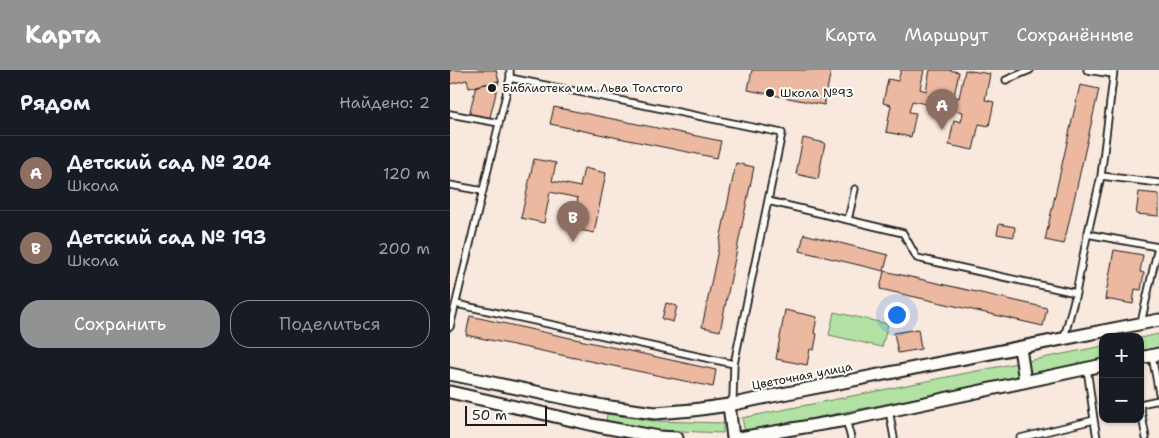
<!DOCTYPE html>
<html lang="ru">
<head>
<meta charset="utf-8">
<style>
  body { margin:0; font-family:"Shantell Sans",sans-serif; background:#20242c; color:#f1f3f6 }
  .controls { position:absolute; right:15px; bottom:15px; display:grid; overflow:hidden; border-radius:10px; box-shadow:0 1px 4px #0004 }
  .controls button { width:45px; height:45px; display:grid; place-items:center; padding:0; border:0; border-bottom:1px solid #363941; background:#171b24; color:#f1f3f6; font:25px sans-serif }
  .scale { position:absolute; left:15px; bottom:12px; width:82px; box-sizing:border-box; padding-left:5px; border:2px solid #1c1c1c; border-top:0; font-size:14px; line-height:18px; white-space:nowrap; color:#1c1c1c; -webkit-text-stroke:4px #fdfcf7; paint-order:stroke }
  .you { position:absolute; left:446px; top:244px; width:18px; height:18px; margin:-12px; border:4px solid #fff; border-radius:50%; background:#1a73e8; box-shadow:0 0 0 8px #1a73e833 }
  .badge { display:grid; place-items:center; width:32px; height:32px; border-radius:50%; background:#919294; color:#fff; font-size:16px; font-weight:700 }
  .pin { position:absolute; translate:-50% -41px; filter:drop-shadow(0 1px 2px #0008) }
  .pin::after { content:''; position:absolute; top:26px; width:18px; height:15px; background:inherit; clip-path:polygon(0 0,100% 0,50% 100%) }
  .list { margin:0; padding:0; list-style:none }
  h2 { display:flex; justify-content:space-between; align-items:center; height:65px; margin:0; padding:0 20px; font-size:21px }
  h2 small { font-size:16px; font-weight:400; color:#9ea1a6 }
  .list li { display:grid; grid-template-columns:32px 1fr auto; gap:15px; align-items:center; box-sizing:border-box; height:75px; padding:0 20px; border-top:1px solid #363941 }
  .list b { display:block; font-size:19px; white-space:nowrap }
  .list p { margin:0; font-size:16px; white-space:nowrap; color:#9ea1a6 }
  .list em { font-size:16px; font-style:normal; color:#9ea1a6 }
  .actions { display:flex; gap:10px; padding:15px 20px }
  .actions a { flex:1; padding:11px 0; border:1px solid #919294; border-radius:20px; text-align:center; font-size:18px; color:#919294 }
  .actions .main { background:#919294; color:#fff }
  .map { position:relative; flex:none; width:709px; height:368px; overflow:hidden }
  header { display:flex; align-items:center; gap:30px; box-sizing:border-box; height:70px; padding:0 25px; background:#919294; color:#fff }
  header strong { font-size:24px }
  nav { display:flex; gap:28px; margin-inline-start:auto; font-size:18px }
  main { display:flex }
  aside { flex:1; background:#171b24 }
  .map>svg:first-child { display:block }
  .green { fill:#b1e2a3; stroke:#667f60 }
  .building { fill:#edb8a0; stroke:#1c1c1c }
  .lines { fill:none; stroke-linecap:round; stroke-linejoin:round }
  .lane-casing { stroke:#1c1c1c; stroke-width:9 }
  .street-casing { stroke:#1c1c1c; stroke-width:15 }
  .lane { stroke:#fdfcf7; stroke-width:5.5 }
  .street { stroke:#fdfcf7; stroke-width:11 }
  .poi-dot { fill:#1c1c1c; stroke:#fdfcf7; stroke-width:2 }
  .labels { text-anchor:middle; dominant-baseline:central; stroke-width:4; stroke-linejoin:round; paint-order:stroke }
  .poi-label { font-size:12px; fill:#1c1c1c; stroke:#fdfcf7; text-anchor:start }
  .street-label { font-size:12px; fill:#1c1c1c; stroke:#fdfcf7 }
</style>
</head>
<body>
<header>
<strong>Карта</strong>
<nav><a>Карта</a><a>Маршрут</a><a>Сохранённые</a></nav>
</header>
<main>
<aside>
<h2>Рядом<small>Найдено: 2</small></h2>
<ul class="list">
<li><span class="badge" style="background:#8d6e63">A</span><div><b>Детский сад № 204</b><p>Школа</p></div><em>120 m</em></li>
<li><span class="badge" style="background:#8d6e63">B</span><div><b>Детский сад № 193</b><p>Школа</p></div><em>200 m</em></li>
</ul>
<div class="actions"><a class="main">Сохранить</a><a>Поделиться</a></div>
</aside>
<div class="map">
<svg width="709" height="368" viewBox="0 0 709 368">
  <rect width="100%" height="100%" fill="#f8e8dd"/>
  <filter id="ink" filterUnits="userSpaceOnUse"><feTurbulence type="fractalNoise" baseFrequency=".02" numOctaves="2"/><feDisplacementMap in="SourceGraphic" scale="10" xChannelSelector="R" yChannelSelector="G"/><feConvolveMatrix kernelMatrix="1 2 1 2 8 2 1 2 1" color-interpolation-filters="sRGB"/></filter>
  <g filter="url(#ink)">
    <path class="green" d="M384,242l54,12 -6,23 -53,-12z
      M709,264v13l-19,4v-13z
      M653,276v13l-72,15 -3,-13z
      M567,293l3,14 -275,55 -3,-14z
      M157,344l47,7 69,2v10l-66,-3 -51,-7z"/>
    <path class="building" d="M0,0h46l3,11 -30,7 -2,-8 -17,4z
      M302,0h79l-7,35 -76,-15z
      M451,0h23l-4,19 6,2 4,-21h18l11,2 -5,24 5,2 6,-28 25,4 -5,26 9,2 -5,24 -10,-2 -6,26 -24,-5 5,-25 7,2 2,-10 -51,-11 -3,11 7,1 -5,24 -25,-5 5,-27 -8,-2 5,-24 10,2z
      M49,11l-10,40 -20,-5 7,-30z
      M630,15l19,4 -35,155 -19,-4z
      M104,37l167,34 -4,17 -167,-34z
      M353,68l22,5 -7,36 -22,-5z
      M84,89l22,4 -4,18 28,6 4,-19 22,5 -12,60 -23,-5 7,-30 -28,-6 -6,31 -23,-5z
      M286,93l18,4 -34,164 -18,-4z
      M689,122l20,2v22l-23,-2z
      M549,154l16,3 -1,10 -17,-3z
      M354,164l84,21 -4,16 -84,-20z
      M664,180l29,5 -3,17 4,1 -3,17 -6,-1 -2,15 -28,-5z
      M434,201l163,37 -4,18 -163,-37z
      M216,233l11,3 -4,16 -11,-3z
      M335,240l32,7 -3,16 3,1 -3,16 -4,-1 -3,16 -31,-6z
      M20,246l246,54 -3,17 -247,-52z
      M468,259l3,20 -23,4 -4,-20z"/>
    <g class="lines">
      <defs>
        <path id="lane" d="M637,0l26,4
          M60,8l272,55 -48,231 -1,33 -4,8
          M556,10l24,-10
          M0,44l49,9
          M651,106l58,7
          M0,115l33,6
          M318,131l135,32 14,25 159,35
          M398,150l7,-31
          M637,164l71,13 -17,76
          M6,234l278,60
          M0,257l60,-249v-8
          M614,268l12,-45 10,-52 15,-65 13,-106
          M702,286l7,37
          M690,334l19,-4
          M690,335l6,33
          M439,340l5,28
          M396,350l5,18
          M644,350l3,18
          M570,368l74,-18 -7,-52"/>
        <path id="street" d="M570,278l5,33
          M690,288l19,-4
          M0,304l153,32 52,7 38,-3 36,-5 43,-9 387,-76
          M0,322l148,34 60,11 19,1
          M279,335l4,33
          M289,368l107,-18 257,-55"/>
      </defs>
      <use href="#lane" class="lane-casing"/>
      <use href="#street" class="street-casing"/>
      <use href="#lane" class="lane"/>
      <use href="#street" class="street"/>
    </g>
  </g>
  <g class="poi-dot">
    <circle cx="42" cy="18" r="5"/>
    <circle cx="320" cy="23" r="5"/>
  </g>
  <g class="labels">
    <g class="poi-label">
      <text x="52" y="18">Библиотека им. Льва Толстого</text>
      <text x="330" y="23">Школа №93</text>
    </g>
    <g class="street-label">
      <text transform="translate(352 306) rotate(-11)">Цветочная улица</text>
    </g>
  </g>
</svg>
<div class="controls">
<button>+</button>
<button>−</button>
</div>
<div class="scale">50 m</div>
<div class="you"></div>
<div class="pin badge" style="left:492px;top:60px;background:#8d6e63">A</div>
<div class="pin badge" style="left:123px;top:172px;background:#8d6e63">B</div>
</div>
</main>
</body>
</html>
